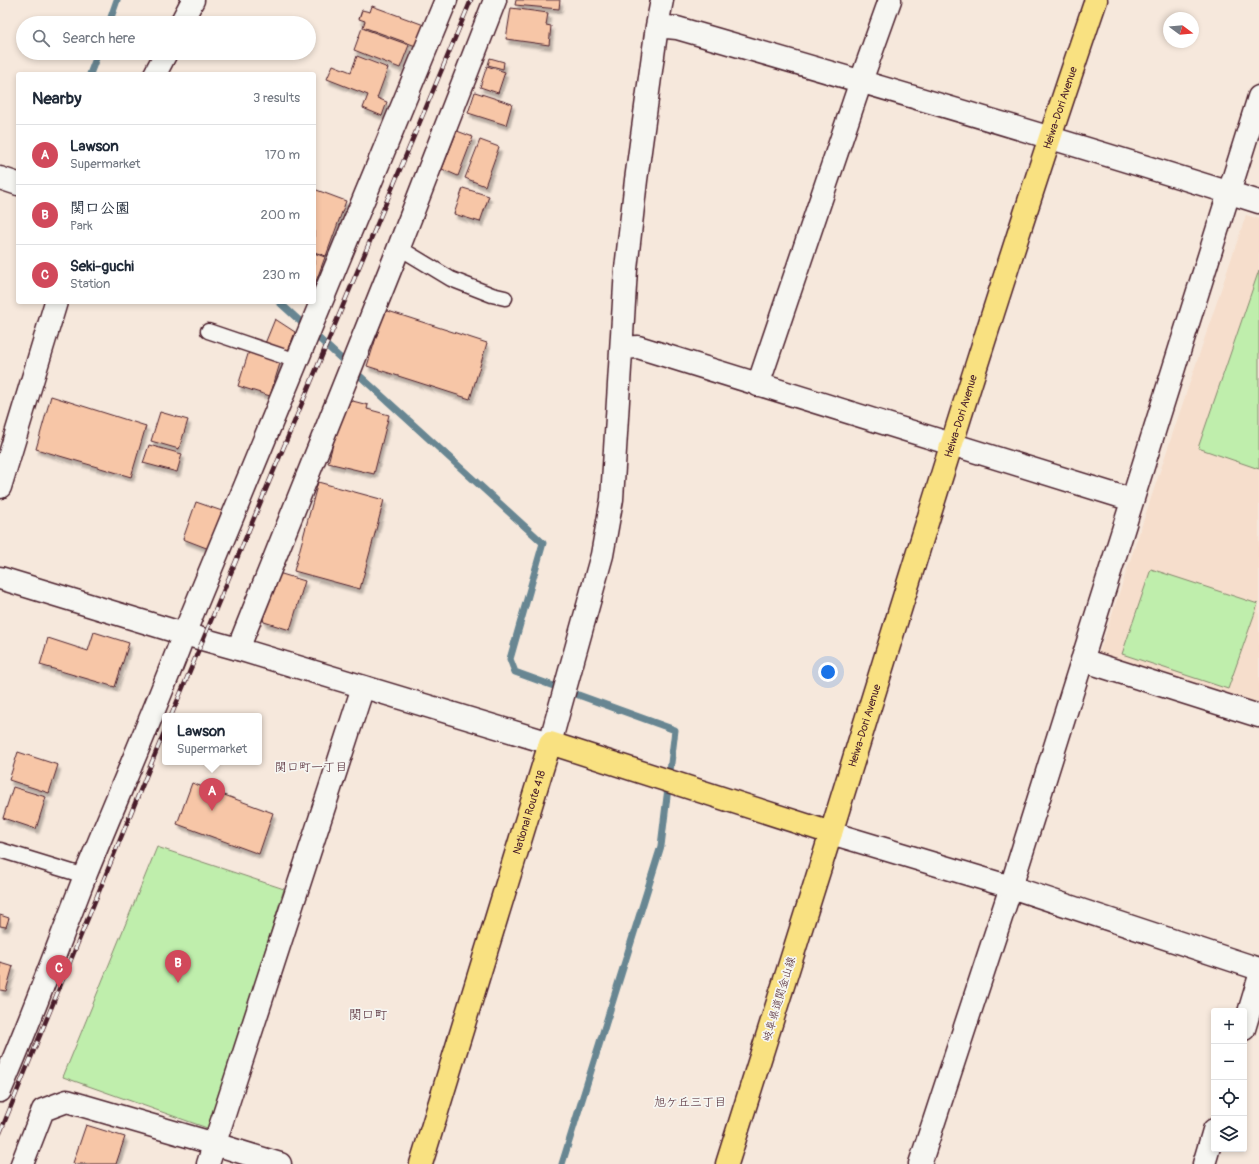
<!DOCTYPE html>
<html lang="en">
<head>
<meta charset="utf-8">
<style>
  body { margin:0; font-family:Pangolin,"Klee One",sans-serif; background:#f2f2f3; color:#1f2937 }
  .controls { position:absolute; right:12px; bottom:12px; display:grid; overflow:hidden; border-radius:4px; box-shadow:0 2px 6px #0003 }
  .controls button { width:36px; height:36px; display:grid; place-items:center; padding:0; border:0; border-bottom:1px solid #e0e1e3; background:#fff; color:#1f2937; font:20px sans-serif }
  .compass { position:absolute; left:1163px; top:12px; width:36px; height:36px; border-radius:50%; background:#fff; box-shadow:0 2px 6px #0003; rotate:106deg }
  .you { position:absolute; left:828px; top:672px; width:14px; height:14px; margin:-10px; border:3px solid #fff; border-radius:50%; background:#1a73e8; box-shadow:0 0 0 6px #1a73e833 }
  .badge { display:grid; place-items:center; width:26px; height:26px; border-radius:50%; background:#d1495b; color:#fff; font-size:13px; font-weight:700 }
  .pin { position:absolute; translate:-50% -33px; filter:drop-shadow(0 1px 2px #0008) }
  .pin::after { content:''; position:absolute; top:21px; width:14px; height:12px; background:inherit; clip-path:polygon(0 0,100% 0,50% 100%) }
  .popup { position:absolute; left:162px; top:713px; width:100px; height:52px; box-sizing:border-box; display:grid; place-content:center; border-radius:4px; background:#fff; filter:drop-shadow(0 1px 3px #0005); font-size:13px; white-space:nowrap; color:#747a83 }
  .popup b { font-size:15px; color:#1f2937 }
  .popup::after { content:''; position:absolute; left:50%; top:100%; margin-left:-8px; border:8px solid transparent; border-top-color:#fff }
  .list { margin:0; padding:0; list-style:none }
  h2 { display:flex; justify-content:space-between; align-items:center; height:52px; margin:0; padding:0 16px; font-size:17px }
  h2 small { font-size:13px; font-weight:400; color:#747a83 }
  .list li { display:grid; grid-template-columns:26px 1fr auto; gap:12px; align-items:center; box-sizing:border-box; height:60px; padding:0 16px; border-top:1px solid #e0e1e3 }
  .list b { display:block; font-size:15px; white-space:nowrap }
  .list p { margin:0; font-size:13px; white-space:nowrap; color:#747a83 }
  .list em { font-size:13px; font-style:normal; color:#747a83 }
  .icon { flex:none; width:22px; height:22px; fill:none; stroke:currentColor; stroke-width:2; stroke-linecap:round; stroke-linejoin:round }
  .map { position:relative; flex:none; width:1259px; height:1164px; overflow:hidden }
  .search { position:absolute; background:#fff; box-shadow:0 2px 6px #0003; left:16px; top:16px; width:300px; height:44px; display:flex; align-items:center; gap:10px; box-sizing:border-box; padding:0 14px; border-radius:22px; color:#747a83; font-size:15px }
  .panel { position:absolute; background:#fff; box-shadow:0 2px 6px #0003; left:16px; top:72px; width:300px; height:232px; border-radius:4px }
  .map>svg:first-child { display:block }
  .built { fill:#f6decc }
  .green { fill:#bfeeac; stroke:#84866c }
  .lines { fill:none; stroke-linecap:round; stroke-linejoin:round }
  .stream { stroke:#678692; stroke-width:7 }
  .building { fill:#f7c6a7; stroke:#4a1f2b; filter:url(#shadow) }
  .service-casing { stroke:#4a1f2b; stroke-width:17 }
  .minor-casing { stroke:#4a1f2b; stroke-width:25 }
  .tertiary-casing { stroke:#4a1f2b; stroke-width:25 }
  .primary-casing { stroke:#4a1f2b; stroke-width:25 }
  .trunk-casing { stroke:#4a1f2b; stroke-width:25 }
  .service { stroke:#f6f6f2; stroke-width:14 }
  .minor { stroke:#f6f6f2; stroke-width:22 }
  .tertiary { stroke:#f6f6f2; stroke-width:22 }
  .primary { stroke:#f9e181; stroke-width:22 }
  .trunk { stroke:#f9e181; stroke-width:22 }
  .rail-casing { stroke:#4a1f2b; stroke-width:4.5 }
  .rail { stroke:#f6f6f2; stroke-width:3; stroke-dasharray:9; stroke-linecap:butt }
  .labels { text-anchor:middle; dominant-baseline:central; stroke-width:3.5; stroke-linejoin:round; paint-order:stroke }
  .street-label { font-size:11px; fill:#4a1f2b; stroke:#f6f6f2 }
  .neighbourhood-label { font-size:12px; fill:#4a1f2b; stroke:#f6f6f2 }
  .quarter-label { font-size:13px; fill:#4a1f2b; stroke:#f6f6f2 }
</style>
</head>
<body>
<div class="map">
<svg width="1259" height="1164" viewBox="0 0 1259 1164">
  <defs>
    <filter id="shadow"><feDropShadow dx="2.5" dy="4.5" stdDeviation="1" flood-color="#0004"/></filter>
  </defs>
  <rect width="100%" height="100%" fill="#f6e8dc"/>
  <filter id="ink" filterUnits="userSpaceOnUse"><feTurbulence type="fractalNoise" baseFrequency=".025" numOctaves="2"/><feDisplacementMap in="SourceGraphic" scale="8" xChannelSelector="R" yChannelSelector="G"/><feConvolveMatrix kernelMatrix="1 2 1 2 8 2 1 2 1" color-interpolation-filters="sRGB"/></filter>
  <g filter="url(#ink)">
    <path class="built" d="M1246,215l13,4v484l-160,-50z"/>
    <path class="green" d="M1259,270v199l-61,-21z
      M1151,569l107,35 -30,85 -106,-35z
      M157,847l127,42 -74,240 -147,-52z"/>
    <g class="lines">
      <path class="stream" d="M109,23l8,-23
        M90,74l8,-21
        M279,302l264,241 -33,116 5,13 160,58 -14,116 -99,318"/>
    </g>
    <path class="building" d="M516,0h44l-1,9 -44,-4z
      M372,6l52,19 -8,21 -53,-19 2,-6 -6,-2 3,-9 8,2z
      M511,8l37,5 -2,12 5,1 -2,19 -43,-6z
      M362,28l47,17 -9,23 -46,-18z
      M357,56l31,12 -11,30 10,4 -5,14 -19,-8 5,-13 -41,-16 6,-14 18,7z
      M490,58l14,4 -1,7 -15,-4z
      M487,66l18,6 -7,21 -18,-6z
      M475,92l37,12 -6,21 -38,-12z
      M457,131l16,6 -15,39 -16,-7z
      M480,140l19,7 -14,39 -20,-8z
      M463,188l26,8 -9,26 -26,-8z
      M314,189l32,12 -20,55 -12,-4z
      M314,253l11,4 -11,30z
      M385,310l102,33 -17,56 -103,-33z
      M275,319l20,13 -8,22 -23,-8z
      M249,351l32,9 -11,36 -32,-10z
      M51,396l95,30 -15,51 -95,-28z
      M345,399l23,6 -1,4 22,6 -15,59 -46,-11z
      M160,412l28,8 -9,29 -28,-8z
      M149,445l33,9 -5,18 -34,-9z
      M318,482l66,18 -24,89 -66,-18z
      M196,502l26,9 -13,38 -26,-10z
      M275,572l30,9 -15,49 -26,-8 -3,-10z
      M94,632l35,11 -14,44 -75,-22 8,-27 40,13z
      M18,752l40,13 -9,28 -40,-13z
      M192,783l81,30 -14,41 -82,-30z
      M13,787l33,10 -10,32 -33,-11z
      M0,915l9,3 -3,9 -6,-1z
      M0,962l13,4 -7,25 -6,-1z
      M86,1125l39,12 -9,27h-39l-4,-1z"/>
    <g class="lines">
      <defs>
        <path id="service" d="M398,247l53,32 41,16 13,3
          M208,331l89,30
          M0,850l85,26"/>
        <path id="minor" d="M181,23l12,-23
          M657,26l20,2c194,56 389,113 582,174
          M155,74l11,-21
          M0,178l18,6
          M622,348l16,-1 494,153
          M758,385l103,-304 29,-81
          M0,487l56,-185
          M238,649l156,-389 101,-260
          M1082,660l177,56
          M550,743l52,-188 10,-56 14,-230 10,-89 21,-154 5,-26
          M1244,1029l15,-50
          M0,1091c31,-71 57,-143 85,-215 33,-81 68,-160 99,-242l262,-634
          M22,1164l21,-54 24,-9 148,43 65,20
          M208,1164l155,-477
          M920,1164l91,-277 248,-790
          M1204,1164l10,-34"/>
        <path id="tertiary" d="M0,578l184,56 54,15 312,94
          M831,833l180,54 248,82"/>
        <path id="primary" d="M727,1164l104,-331"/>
        <g id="trunk">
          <path id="s1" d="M421,1164l129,-421 281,90c86,-278 171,-557 265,-833"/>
        </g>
      </defs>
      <use href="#service" class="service-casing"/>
      <use href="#minor" class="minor-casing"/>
      <use href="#tertiary" class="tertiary-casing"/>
      <use href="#primary" class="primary-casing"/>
      <use href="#trunk" class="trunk-casing"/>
      <use href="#service" class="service"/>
      <use href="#minor" class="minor"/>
      <use href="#tertiary" class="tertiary"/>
      <use href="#primary" class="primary"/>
      <use href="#trunk" class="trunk"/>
      <defs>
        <path id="rail" d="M171,716l300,-716
          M0,1133l165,-403"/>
      </defs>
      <use href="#rail" class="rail-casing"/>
      <use href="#rail" class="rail"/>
    </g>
  </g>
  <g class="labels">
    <g class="street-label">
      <text stroke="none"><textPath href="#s1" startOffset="1496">Heiwa-Dori Avenue</textPath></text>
      <text stroke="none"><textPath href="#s1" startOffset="1172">Heiwa-Dori Avenue</textPath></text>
      <text stroke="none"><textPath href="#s1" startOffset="848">Heiwa-Dori Avenue</textPath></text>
      <text stroke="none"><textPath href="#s1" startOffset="368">National Route 418</textPath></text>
      <text transform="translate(779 999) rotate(-73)">岐阜県道関金山線</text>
    </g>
    <g class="neighbourhood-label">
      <text x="311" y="767">関口町一丁目</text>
      <text x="690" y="1102">旭ケ丘三丁目</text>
    </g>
    <g class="quarter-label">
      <text x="368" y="1015">関口町</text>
    </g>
  </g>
</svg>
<div class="controls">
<button>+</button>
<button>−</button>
<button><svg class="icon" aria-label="locate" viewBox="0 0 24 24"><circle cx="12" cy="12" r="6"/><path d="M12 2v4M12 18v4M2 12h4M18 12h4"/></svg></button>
<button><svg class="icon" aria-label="layers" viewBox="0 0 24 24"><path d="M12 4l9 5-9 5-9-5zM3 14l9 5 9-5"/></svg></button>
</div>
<svg class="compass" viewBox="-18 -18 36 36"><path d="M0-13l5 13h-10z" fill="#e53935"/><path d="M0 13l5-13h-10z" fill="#747a83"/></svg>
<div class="you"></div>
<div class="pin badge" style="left:212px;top:811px">A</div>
<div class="popup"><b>Lawson</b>Supermarket</div>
<div class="pin badge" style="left:178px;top:983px">B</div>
<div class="pin badge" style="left:59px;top:988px">C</div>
<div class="search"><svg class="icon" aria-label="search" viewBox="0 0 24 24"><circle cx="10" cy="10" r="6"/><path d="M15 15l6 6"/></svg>Search here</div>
<section class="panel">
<h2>Nearby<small>3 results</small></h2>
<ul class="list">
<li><span class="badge">A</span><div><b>Lawson</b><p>Supermarket</p></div><em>170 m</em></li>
<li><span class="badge">B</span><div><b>関口公園</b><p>Park</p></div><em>200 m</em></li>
<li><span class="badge">C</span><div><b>Seki-guchi</b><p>Station</p></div><em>230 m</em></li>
</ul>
</section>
</div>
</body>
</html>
